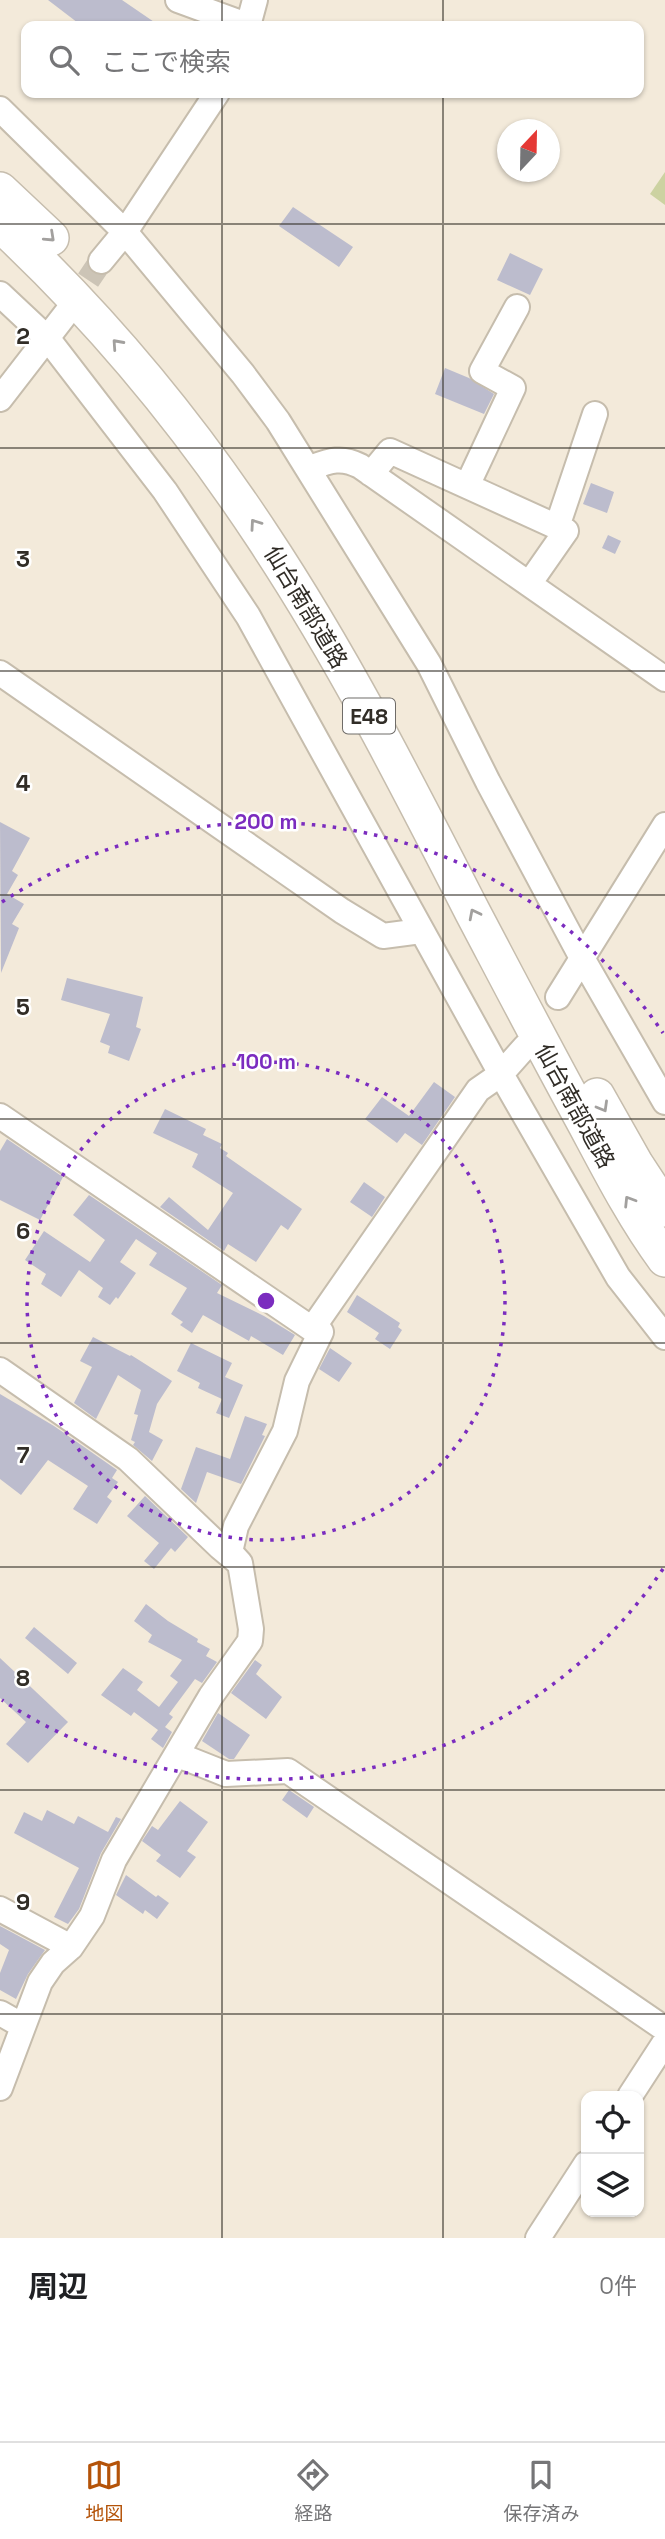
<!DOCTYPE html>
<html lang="ja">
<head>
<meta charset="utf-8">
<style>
  body { margin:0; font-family:"Space Grotesk","Noto Sans JP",sans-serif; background:#f6f6f6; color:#202124 }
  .controls { position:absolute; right:21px; bottom:21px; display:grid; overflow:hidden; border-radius:14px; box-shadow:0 2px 5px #0004 }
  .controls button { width:63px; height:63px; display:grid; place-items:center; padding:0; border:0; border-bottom:2px solid #e0e0e0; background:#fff; color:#202124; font:35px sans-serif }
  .compass { position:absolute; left:497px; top:119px; width:63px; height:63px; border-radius:50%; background:#fff; box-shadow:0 2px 5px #0004; rotate:22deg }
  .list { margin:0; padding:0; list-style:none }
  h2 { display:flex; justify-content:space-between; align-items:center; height:91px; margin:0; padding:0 28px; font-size:30px }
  h2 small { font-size:23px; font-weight:400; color:#757577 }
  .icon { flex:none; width:38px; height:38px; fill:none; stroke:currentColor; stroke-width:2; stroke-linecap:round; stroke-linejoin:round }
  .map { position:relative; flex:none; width:665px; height:2238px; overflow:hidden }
  .search { position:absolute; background:#fff; box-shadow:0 2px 5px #0004; left:21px; right:21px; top:21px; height:77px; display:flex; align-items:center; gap:18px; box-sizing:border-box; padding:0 24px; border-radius:14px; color:#757577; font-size:26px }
  .sheet { height:203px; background:#fff }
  nav { display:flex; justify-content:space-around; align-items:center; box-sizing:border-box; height:98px; border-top:2px solid #e0e0e0; background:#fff; font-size:19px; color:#757577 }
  nav a { display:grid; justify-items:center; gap:4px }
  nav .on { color:#b45309 }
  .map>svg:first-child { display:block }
  .green { fill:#ccd2a1 }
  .building { fill:#bcbccd }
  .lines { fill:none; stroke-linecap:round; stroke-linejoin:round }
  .minor-tunnel { stroke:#ccc4b6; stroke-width:24; stroke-dasharray:24 12; stroke-linecap:butt }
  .minor-casing { stroke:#c6bdad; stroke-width:28 }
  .highway-casing { stroke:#c6bdad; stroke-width:38 }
  .minor { stroke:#fff; stroke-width:24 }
  .highway { stroke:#fff; stroke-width:35 }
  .oneway { stroke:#a2a09e }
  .grid { fill:none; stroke:#312d27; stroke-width:2; stroke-opacity:0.55 }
  .ring { fill:none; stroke:#7b2cbf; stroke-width:3.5; stroke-dasharray:3.5 7 }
  .labels { text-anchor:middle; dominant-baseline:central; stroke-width:5; stroke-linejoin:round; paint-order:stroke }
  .shield { fill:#fff; stroke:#6f6c68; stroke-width:2 }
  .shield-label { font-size:21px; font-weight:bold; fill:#312d27 }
  .street-label { font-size:23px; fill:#312d27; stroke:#fff }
  .grid-label { font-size:23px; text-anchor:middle; font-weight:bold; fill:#312d27; stroke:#fff; stroke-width:5; stroke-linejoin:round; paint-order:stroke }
  .centre { fill:#7b2cbf; stroke:#fff; stroke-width:3.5 }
  .ring-label { font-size:21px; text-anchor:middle; font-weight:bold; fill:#7b2cbf; stroke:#fff; stroke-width:5; stroke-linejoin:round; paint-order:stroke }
</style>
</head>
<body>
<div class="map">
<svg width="665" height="2238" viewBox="0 0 665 2238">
  <rect width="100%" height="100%" fill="#f3eada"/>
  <path class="green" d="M665,172v33l-15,-11z"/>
  <path class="building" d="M48,0h74l38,26h-78z
    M293,207l60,40 -14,20 -60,-41z
    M510,253l33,16 -13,26 -33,-15z
    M445,368l24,10 25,16 -10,20 -49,-20z
    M591,483l23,9 -7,21 -24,-9z
    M608,535l13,6 -6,13 -13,-6z
    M0,822l30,16 -18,33 6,4 -11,19 17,10 -12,20 7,4 -18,45z
    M67,978l76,19 -7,30 5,2 -12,32 -21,-8 2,-7 -10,-4 10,-28 -49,-14z
    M434,1082l21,15 -33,48 -17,-12 -8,10 -32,-24 17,-22 27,19z
    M165,1109l41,20 -3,6 19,9 -2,4 8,5 -2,3 76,53 -14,21 -7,-5 -25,37 -28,-18 -4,7 -64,-44 9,-10 39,33 25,-37 -41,-26 6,-13 -45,-21z
    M7,1139l56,38 -23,43 -40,-20v-49z
    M364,1182l21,15 -13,20 -22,-15z
    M89,1195l133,90 -5,8 47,23 31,19 -12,20 -32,-19 -2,5 -46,-26 -11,18 -12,-8 3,-3 -12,-8 16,-26 -38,-23 8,-12 -21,-14 -16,23 16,11 -18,26 -2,-2 -6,8 -12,-8 5,-9 -24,-18 -18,27 -20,-13 5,-10 -21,-14 19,-29 46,31 15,-22 -32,-25z
    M357,1295l43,28 -2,4 4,3 -12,19 -15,-10 4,-6 -32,-21z
    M93,1337l37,19 1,-1 41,26 -15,23 -8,28 14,8 -11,21 -19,-16 2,-3 -4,-2 7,-25 -4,-1 7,-24 -23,-15 -22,44 -22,-16 18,-36 -12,-6z
    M191,1343l41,20 -7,14 18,8 -14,33 -13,-5 6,-14 -24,-11 2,-5 -23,-12z
    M330,1348l22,15 -13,19 -20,-13z
    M0,1394l54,32 63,44 -5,8 6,4 -11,15 5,4 -15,23 -24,-15 15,-23 -40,-26 -27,35 -21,-16z
    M245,1416l22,8 -5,11 3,1 -24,48 -34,-12 -11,31 -15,-14 15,-42 34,12z
    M145,1496l43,41 -13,15 -4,-4 -17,21 -10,-8 15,-18 -32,-27z
    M146,1604l22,17 30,18 -1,3 13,7 -4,7 11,6 -15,21 -7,-4 -26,35 4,3 -8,10 7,5 -9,16 -12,-9 7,-9 -24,-18 -3,4 -30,-21 22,-27 20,14 -6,8 22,17 19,-25 -8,-6 12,-16 -34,-18 4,-7 -18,-14z
    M34,1627l43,36 -9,11 -43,-36z
    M0,1658l68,64 -40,41 -22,-19 20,-22 -26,-24z
    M255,1660l7,5 -6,9 26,23 -16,22 -35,-26z
    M218,1713l32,22 -16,24h-5l-27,-18z
    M289,1790l25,17 -7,11 -25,-18z
    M180,1801l28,21 -21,29 9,6 -16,21 -24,-17 5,-6 -19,-14 10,-15 6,4z
    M47,1810l27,14 4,-8 30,16 8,-15 5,2 -20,34 -22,56 -11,15 -14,-7 25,-49 -65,-35 10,-21 18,9z
    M126,1875l30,22 2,-2 11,8 -12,16 -12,-9 -2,4 -27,-19z
    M0,1926l45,24 -17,24 -12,25 -16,-9v-17l9,-23 -9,-6z"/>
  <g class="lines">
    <path class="minor-tunnel" d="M68,310l33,-49"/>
    <defs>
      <path id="minor" d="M178,0l71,26
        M248,26l7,-26
        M0,109l125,123 118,142 35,47 151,243 59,118 94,176 83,144
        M101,261l24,-29 92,-139
        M0,294l48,45 117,152 83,125 253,458 117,203 47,60
        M0,399l68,-88
        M310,468c19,-7 31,-12 50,-2l305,213
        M371,474l19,-23 176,80 -37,53
        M467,486l46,-98 -31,-17 35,-64
        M557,527l38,-113
        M0,673l342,238 41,25 38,-5
        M558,997l107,-172
        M0,1116l315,215
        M0,1370l128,89 92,88 18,15
        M178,1755l48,19 62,-3 377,258
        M0,1909l71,38
        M0,2013l23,13
        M0,2088l40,-106 13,-19 18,-16 21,-31 22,-56 97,-164 39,-55 1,-12 -11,-66 -10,-11 6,-26 49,-95 12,-50 24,-49 -6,-1 4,-12 159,-229 23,-16 24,-27
        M630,2096l35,-54
        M538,2238l48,-74"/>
      <path id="highway" d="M0,190l51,48
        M0,224c100,93 188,199 263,313 79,119 144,247 209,374 38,72 75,143 114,214 24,45 48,92 79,134
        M597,1096l39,69 29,44"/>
    </defs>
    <use href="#minor" class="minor-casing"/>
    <use href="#highway" class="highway-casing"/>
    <use href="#minor" class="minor"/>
    <use href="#highway" class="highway"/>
  </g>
  <defs><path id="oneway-chevron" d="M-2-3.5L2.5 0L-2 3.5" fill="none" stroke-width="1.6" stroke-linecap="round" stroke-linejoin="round" transform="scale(1.75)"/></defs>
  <g class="oneway">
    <use href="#oneway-chevron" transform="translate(50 237) rotate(43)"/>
    <use href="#oneway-chevron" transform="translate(117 344) rotate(-132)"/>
    <use href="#oneway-chevron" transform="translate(255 524) rotate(-125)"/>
    <use href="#oneway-chevron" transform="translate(474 914) rotate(-117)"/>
    <use href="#oneway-chevron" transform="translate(603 1107) rotate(60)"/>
    <use href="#oneway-chevron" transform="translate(629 1201) rotate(-122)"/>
  </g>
  <path class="grid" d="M222,0v26M443,0v26M222,93v2145M443,93v2145M0,224h665M0,448h665M0,671h665M0,895h665M0,1119h665M0,1343h665M0,1567h665M0,1790h665M0,2014h665"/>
  <g class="ring">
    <circle cx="266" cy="1301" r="239"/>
    <path d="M663 1569A479 479 0 0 1 2 1700M2 902A479 479 0 0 1 663 1033"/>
  </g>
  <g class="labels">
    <rect class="shield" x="343" y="698.5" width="52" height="35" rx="5"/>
    <g class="shield-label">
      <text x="369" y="716">E48</text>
    </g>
    <g class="street-label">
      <text transform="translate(306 607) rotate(59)">仙台南部道路</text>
      <text transform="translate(575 1106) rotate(61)">仙台南部道路</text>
    </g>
  </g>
  <g class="grid-label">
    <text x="23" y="344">2</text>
    <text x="23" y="567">3</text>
    <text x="23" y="791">4</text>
    <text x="23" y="1015">5</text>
    <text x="23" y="1239">6</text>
    <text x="23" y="1463">7</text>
    <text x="23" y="1686">8</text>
    <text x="23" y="1910">9</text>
  </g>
  <circle cx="266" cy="1301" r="10" class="centre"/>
  <g class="ring-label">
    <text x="266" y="829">200 m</text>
    <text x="266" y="1069">100 m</text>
  </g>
</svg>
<div class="controls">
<button><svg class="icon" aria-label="locate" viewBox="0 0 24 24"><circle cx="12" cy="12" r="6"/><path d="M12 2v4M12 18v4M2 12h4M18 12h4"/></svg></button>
<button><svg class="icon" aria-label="layers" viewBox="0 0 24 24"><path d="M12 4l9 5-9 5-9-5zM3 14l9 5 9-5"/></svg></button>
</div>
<svg class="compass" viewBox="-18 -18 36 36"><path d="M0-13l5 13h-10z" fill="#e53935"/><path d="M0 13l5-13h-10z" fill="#757577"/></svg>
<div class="search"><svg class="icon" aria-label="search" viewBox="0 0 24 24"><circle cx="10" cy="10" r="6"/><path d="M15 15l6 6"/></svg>ここで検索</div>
</div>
<section class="sheet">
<h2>周辺<small>0件</small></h2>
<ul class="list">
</ul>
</section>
<nav>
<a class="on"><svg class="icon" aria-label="map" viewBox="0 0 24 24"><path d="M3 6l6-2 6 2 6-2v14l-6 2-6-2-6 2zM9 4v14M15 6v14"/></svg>地図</a>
<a><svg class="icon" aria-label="directions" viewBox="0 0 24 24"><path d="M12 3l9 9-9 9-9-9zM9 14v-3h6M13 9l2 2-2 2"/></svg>経路</a>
<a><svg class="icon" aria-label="saved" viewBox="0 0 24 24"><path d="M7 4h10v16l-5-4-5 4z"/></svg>保存済み</a>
</nav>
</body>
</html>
